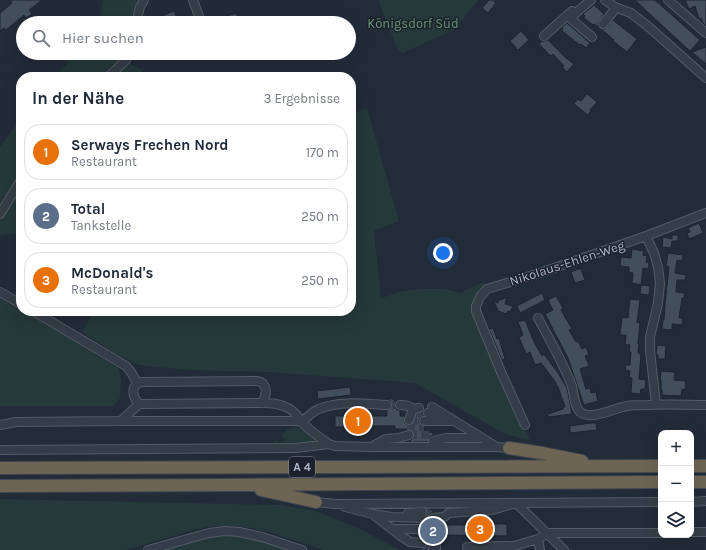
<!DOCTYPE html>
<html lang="de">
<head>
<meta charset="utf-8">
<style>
  body { margin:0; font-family:Karla,sans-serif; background:#f2f2f3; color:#1f2937 }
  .controls { position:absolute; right:12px; bottom:12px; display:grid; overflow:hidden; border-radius:8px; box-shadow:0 4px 16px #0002 }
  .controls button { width:36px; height:36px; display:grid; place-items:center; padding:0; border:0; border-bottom:1px solid #e0e1e3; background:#fff; color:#1f2937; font:20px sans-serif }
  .you { position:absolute; left:443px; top:253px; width:14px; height:14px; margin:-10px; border:3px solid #fff; border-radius:50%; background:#1a73e8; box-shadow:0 0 0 6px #1a73e833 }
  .badge { display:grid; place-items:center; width:26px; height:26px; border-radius:50%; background:#0f766e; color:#fff; font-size:13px; font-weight:700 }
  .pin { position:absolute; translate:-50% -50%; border:2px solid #fff; box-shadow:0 1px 4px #0006 }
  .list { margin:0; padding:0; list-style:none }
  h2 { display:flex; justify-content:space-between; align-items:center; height:52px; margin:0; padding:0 16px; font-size:17px }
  h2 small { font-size:13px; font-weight:400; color:#747a83 }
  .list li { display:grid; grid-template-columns:26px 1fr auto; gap:12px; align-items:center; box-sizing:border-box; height:56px; margin:0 8px 8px; padding:0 8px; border:1px solid #e0e1e3; border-radius:16px }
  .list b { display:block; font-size:15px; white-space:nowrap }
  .list p { margin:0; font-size:13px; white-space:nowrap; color:#747a83 }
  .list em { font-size:13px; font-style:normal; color:#747a83 }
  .icon { flex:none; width:22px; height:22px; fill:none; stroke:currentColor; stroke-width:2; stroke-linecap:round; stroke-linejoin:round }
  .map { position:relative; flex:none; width:706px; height:550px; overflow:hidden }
  .search { position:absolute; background:#fff; box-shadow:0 4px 16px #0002; left:16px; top:16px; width:340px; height:44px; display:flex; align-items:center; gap:10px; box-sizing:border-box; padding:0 14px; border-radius:22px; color:#747a83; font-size:15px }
  .panel { position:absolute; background:#fff; box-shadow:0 4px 16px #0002; left:16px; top:72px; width:340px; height:244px; border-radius:16px }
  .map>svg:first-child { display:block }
  .green { fill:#25383a }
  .building { fill:#434e5d; stroke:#1d242f }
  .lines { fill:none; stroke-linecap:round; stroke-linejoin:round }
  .minor-tunnel { stroke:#37404d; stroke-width:8; stroke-dasharray:8 4; stroke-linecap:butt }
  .minor-casing { stroke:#535b66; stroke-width:10 }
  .highway-casing { stroke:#404853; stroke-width:14 }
  .minor { stroke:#353d48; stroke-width:8 }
  .highway { stroke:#6e6453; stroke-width:12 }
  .labels { text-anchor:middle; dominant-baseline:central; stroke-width:3; stroke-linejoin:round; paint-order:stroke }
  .shield { fill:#1b222d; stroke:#838b97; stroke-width:1 }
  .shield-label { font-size:12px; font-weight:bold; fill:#b0b8c5 }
  .park-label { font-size:13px; fill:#689473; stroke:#1b222d }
  .street-label { font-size:13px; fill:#b0b8c5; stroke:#1b222d }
</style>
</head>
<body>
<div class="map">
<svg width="706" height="550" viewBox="0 0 706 550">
  <rect width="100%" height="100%" fill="#222b38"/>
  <path class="green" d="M103,0h33l1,6 -5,17h-35l3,-4z
    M378,0h101l-26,30 -50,23 -5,-2z
    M76,53h48l-2,5 -25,19h-42z
    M129,63l13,7 -5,7h-27z
    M367,108l32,113 -25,10 7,67 22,-7 19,-2h23l15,4 24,-11 3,7 -12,21 17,45 38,86 -27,-8 -88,-50 -148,-11 -80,-2 -48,-5 -23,-11 -34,-22 12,-21h257v-197z
    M21,118v53l-21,32v-56z
    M21,185v48l-21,2v-18z
    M0,298l21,12v1h2l55,31 20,14 21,12 2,11 -1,19 -7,8h-113z
    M295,427l8,1 14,12 -1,1 -16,4 -28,-1 4,-4 4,4 5,-4 -4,-5 6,-5z
    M0,499l282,6 34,6 42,17 42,22h-76l-55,-18 -24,-5 -21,-1 -16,1 -15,3 -66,20h-127z
    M224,535c24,1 45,8 67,15h-133l57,-14z"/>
  <path class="building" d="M10,0h32l-13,10 3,4 -6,4 -2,-3 -18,15 -2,-2 -4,3v-18l12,-10z
    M489,0h3l4,3 -8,10 -6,-5z
    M635,0h20l45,40 -10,11 -37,-34z
    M685,0h21v26l-3,-3 -2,-5 -2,1 -4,-13 -6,3z
    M594,5l10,9 -6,9 1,4 -5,-3 -1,1 -10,-8 2,-1 -2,-2z
    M174,11l5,12h-11l-1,-3 -6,3 -2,-6z
    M236,13l4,10h-29v-1z
    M613,20l24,19 -10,13 -14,-11 1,-1 -13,-11h4z
    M567,23l23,20 -4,5 -5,-4 -1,1 -18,-14 1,-2 -1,-2z
    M521,31l8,9 -11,10 -8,-9z
    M548,40l18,18 8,6 -7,8 -5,-5 2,-1 -11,-12 -2,2 -12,-12 3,-3h3z
    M706,47v17l-14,-12z
    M587,94l10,8 -7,8 1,1 -3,4 -14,-11 4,-5 3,2z
    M699,223l4,10 -14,6 -2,-6 3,-1 -2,-4z
    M672,235h6v6h-6l-1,7 -9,-1 1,-10 9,2z
    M632,249l12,2 -1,4 4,1 -1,6 3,1 -1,6 -5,-1 -2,17 -9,-2 1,-10 -4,-1v-5l-9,-1 1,-9 10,1z
    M668,253l15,2 -1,6 -5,-1 -2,13 11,2 -1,5h-8l-1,12 9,1 -1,5h-2l-3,20h4l-1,7 -10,-1v6l-10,-1 1,-9h1l1,-16 4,-37 -3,-1z
    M578,269h3l4,11 -10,3 -4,-11z
    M641,285l9,1 -1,9 -9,-1z
    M542,293l3,7 -25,13 -3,-7z
    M556,296l7,12 -2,2 11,19 -3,1 7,12 2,-1 4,8 4,-2 3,8 -4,1 4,10 -9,3 6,20 4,-1 1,5 5,-1 2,9 -14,4 -16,-47 -23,-44 8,-4 -5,-10z
    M507,297l-2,7 8,2 -3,6 -2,-1 -2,3 -8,-3 -4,-10 4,2v-2z
    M630,299l10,1 -3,22 3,1 -2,21h1l-1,9 3,1 -2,25 7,1 -1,9h-4l-1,5 -9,-1 1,-15h-3l1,-7 -5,-1 1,-5h4l1,-13h-2l1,-7 -5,-1 1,-9h-6l2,-18 6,1z
    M525,320l10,24 7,12 2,-2 14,19 9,15 5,26 -24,3v-3l15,-5v-2h2l-7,-20 -4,-7 -13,-17 -6,2 -5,-13 -4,2 -7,-17 4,-2 -5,-13z
    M493,328l4,11 2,-1 6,21 -3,1 -13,-31z
    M657,345l9,1 -1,13h-7v-4l-2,-1z
    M661,371l14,1 -1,8 12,1 -1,9 -3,-1 -1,7 -19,-1v-5l-1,-1v-9h-1z
    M350,387l1,8 -33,4 -1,-8z
    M387,399h7v3h2l-1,3v2l2,3h3v6h5l-1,5 3,4h3l2,-1 2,-2 3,-8 6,-2v4l-4,3v4l2,3h3v7l9,-1v3l-4,2 -1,5h-18v-1l3,-3 1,-4 -1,-3 -4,-1v-1h-14v-3h-25v4h-24v-3h-11v-11h52v-6l4,-2 1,-3 -2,-4z
    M591,423h5l1,7 -27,3v-7z
    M427,510h6v2l-3,2 -2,4 1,3 4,2v4l-2,5 -1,6 -2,5v7h-6v-2l4,-2 1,-2v-3l-2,-2 -3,-2v-3h3l2,-5v-3l-5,-2 3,-1 2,-2z
    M475,524h32v12l-62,-1v-10h30z"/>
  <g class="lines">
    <path class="minor-tunnel" d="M387,405h13
      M414,413h14
      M409,421h15
      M407,427h17
      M409,435h24
      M422,512h11
      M422,523h11
      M422,529l14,1
      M422,537h11
      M422,549h11"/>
    <defs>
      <path id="minor" d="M193,0l7,19
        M591,0l-21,18 22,19
        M605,0l10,7 16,6 19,15 56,50
        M668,0l38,33
        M136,23l4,-16 4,-7
        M603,24l13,-16
        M544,36l28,-25
        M108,77l18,-17 2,-7
        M0,214l21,-34
        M646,236l8,17 4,14 2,16 -2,20 -8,34v14l6,53
        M0,292l21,12
        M33,311l93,55 5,6 6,11
        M538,318c11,21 26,46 34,68 2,8 2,20 8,26 11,9 35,-4 47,-6 7,-1 14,-1 21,-1 19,-1 39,0 58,0
        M139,404c-7,-7 -9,-20 3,-22l115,-1c11,2 11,14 4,22
        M400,405c5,0 9,0 13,4
        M432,407l63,39
        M428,413h13
        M409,420l4,-11 6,-1
        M121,421l18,-17h2l120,-1c9,0 17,0 25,4 8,3 11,9 16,15 8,9 18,16 27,22
        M424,421h30
        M302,422c5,-5 11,-11 17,-13 21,-9 46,-5 68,-4
        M0,425l16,-3 105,-1h176l5,1
        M525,425l-24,-53 -25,-61v-5l4,-9 7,-8 53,-16 106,-37 60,-23
        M433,441l13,-3h35
        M371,447l15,-8 13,-1 10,-3
        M0,450l296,-2 33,-4 6,2 36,1h125l13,1
        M316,502l19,2 326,-2
        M691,502l15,-1
        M345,507l28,7 19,3 30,1
        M408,513l14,-1
        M374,515l27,21 9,6 12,1
        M433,518l11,-1 5,-4 43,-3 24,-7 48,47
        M392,529h30
        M691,532h15
        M538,539l2,11
        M433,543h3v-11
        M467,547l47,-1 24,-7 10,-6h113
        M433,549h3v-6
        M148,550l61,-17 16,-2 14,1 23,5 40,13"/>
      <path id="highway" d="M509,448l33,5 40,8
        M691,466h15
        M0,468l661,-2
        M691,482h15
        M0,486l236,-1 425,-3
        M261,490l55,12"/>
    </defs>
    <use href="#minor" class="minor-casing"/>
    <use href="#highway" class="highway-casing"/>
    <use href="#minor" class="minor"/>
    <use href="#highway" class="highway"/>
  </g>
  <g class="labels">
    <rect class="shield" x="289" y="457" width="26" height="20" rx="3"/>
    <g class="shield-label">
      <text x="302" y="467">A 4</text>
    </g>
    <g class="park-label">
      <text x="413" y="23">Königsdorf Süd</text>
    </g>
    <g class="street-label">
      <text transform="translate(567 263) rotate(-18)">Nikolaus-Ehlen-Weg</text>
    </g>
  </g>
</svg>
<div class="controls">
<button>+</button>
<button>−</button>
<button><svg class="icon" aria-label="layers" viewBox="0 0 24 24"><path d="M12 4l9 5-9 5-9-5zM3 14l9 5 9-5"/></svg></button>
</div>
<div class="you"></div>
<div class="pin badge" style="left:358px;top:421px;background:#e8710a">1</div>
<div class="pin badge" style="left:433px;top:531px;background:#5c6f8a">2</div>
<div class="pin badge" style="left:480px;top:529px;background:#e8710a">3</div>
<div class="search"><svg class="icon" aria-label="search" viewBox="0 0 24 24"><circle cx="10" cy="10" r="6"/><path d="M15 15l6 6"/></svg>Hier suchen</div>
<section class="panel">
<h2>In der Nähe<small>3 Ergebnisse</small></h2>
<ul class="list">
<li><span class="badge" style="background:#e8710a">1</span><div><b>Serways Frechen Nord</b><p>Restaurant</p></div><em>170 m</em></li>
<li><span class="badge" style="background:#5c6f8a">2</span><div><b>Total</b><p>Tankstelle</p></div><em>250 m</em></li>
<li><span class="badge" style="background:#e8710a">3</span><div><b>McDonald's</b><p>Restaurant</p></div><em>250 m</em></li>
</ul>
</section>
</div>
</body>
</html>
